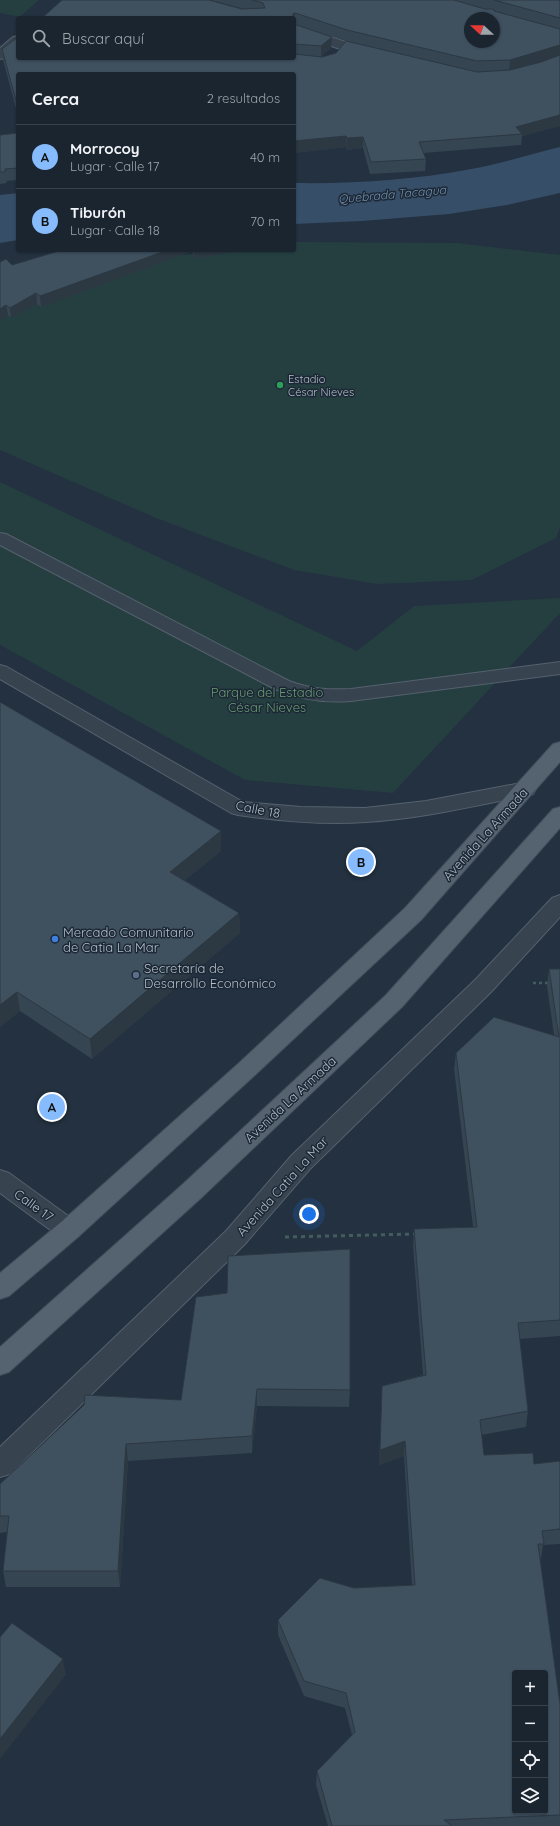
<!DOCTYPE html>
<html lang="es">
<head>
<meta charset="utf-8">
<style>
  body { margin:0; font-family:Quicksand,sans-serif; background:#27313c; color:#f1f3f6 }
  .controls { position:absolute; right:12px; bottom:12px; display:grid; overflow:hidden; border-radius:4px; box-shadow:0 1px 3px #0004 }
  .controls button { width:36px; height:36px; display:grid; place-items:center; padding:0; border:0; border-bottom:1px solid #38424c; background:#1a2530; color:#f1f3f6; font:20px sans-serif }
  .compass { position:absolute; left:464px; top:12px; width:36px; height:36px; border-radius:50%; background:#1a2530; box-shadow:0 1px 3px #0004; rotate:291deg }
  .you { position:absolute; left:309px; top:1214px; width:14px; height:14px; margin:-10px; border:3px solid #fff; border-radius:50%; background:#1a73e8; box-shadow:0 0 0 6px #1a73e833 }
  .badge { display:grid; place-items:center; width:26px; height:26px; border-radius:50%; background:#86bbfd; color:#111; font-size:13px; font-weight:700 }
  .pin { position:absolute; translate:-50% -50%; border:2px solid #fff; box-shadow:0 1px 4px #0006 }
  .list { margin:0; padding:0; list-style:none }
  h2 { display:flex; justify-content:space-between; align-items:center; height:52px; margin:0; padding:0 16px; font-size:17px }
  h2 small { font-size:13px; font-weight:400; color:#9fa5ab }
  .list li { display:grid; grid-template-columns:26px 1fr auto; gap:12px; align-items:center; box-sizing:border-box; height:64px; padding:0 16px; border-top:1px solid #38424c }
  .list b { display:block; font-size:15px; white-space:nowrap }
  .list p { margin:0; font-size:13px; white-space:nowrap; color:#9fa5ab }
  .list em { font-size:13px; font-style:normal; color:#9fa5ab }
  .icon { flex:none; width:22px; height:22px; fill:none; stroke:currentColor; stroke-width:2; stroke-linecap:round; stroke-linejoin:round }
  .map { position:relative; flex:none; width:560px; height:1826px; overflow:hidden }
  .search { position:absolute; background:#1a2530; box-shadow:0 1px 3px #0004; left:16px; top:16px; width:280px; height:44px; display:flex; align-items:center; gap:10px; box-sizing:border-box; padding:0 14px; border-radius:4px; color:#9fa5ab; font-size:15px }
  .panel { position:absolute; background:#1a2530; box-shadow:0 1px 3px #0004; left:16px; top:72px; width:280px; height:180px; border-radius:4px }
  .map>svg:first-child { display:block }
  .green { fill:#253f41 }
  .water { fill:#364e68 }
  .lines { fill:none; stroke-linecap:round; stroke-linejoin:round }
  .minor-casing { stroke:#55616d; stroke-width:2 }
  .major-casing { stroke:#414c59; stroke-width:2 }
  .path-far1 { stroke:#435c5e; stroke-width:2.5; stroke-dasharray:3 3; stroke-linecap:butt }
  .path { stroke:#435c5e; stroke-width:3; stroke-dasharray:4 4; stroke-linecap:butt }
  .minor { fill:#384350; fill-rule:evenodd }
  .major { fill:#556270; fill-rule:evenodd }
  .wall { fill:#364552; fill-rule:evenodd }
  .shaded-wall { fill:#2c3842 }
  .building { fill:#3f505f; stroke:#2c3842; fill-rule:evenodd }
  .leisure-dot { fill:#2e9e5b; stroke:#1c2835; stroke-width:1.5 }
  .shop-dot { fill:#3f7fe0; stroke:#1c2835; stroke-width:1.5 }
  .service-dot { fill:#5c6f8a; stroke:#1c2835; stroke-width:1.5 }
  .labels { text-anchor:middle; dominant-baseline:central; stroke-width:3; stroke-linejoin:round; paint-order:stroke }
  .far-poi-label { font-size:11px; fill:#b4beca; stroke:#1c2835; text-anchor:start }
  .far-water-label { font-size:12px; font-style:italic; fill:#7290af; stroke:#1c2835 }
  .park-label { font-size:13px; fill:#6a9d72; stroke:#1c2835 }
  .street-label { font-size:13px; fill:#b4beca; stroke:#1c2835 }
  .poi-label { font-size:13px; fill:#b4beca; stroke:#1c2835; text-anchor:start }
</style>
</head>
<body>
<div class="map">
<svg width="560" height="1826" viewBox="0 0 560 1826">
  <rect width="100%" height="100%" fill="#233140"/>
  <path class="green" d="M0,0h39l-19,17 -20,-4z
    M294,242l163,1 103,12v273l-4,10 -84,42 -95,4 -83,-14 -138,-52 -156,-68v-130l38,-28 137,-36 49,-6h70z
    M0,482l357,169 57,-45 146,-8v15l-167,180 -148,-13 -245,-135z"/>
  <path class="water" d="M560,147v46l-53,12 -58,9 -87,7 -68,3v-41c59,1 119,-3 177,-14 30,-5 59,-15 89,-22z
    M18,193v47l-18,3v-48z"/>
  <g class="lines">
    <defs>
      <path id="minor" d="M294,25l52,17 30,7 2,3 -2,3 -5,1 -34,-8 -43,-15z
        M18,36v11l-13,11 -5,1v-11l13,-11z
        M0,533l6,1 283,147c21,8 40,9 62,8l209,-27v12l-209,27c-27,2 -51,-1 -76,-12l-275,-144z
        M0,665l7,2 236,135 58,5 64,1 61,-7 100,-19 7,2 3,5 -3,5 -7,2c-53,10 -106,23 -160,26 -43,3 -86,-1 -128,-7l-7,-2 -231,-134z
        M560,895v22l-69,75 -181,177 -66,76 -234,229 -10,3v-30l226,-216 66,-76 183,-175 77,-82z
        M0,1170l9,3 69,50 4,7 -4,7 -9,3 -9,-3 -60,-44z"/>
      <path id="major" d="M560,742v20l-139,158 -166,155 -177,162 -69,59 -9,3v-26l60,-50 179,-160 166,-155 148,-164z
        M560,807v21l-158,179 -201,191 -192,174 -9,3v-28l183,-163 203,-189 167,-186z"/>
    </defs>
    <use href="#minor" class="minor-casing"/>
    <use href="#major" class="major-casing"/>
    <path class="path-far1" d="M533,983h17"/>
    <path class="path" d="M285,1237l131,-3"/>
    <use href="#minor" class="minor"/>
    <use href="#major" class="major"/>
  </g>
  <path class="wall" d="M210,0h350v126l-38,10 -1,9 -97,8 2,6 -1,12 -55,3 -7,-26 -17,2v-3l-52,6v-79h-276v42l-15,-56 -1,-11 292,9v-40l-52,-9h2zM294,24l52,17 82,20 -107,-4 10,-9 1,-11zM552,58l-11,4 -13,3z
    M18,133v47l-12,1 1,2 -7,1v-49z
    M62,250h183l-51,9 -1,-8 -152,56 -4,-3 -26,14 -3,-3 -8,5v-58l12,3z
    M0,702l221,129v20l-36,29 54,33 1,20 -148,126 -72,-48 -20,16z
    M549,969h11v367l-41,3 9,72 -2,16 -45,8 3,20 50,9 26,-3v83l-17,1 -2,14h-1l20,145v122h-232l-12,-41 1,-14 35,-36 -7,-27 -41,-12 -26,-61v-15l76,-32 58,-3 -8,-129 -25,9 3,-79 41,-11 -10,-130 1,-16 59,-2 -19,-158 2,-16 98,-18 -7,-49z
    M196,1297l154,93 -1,17 -92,-1 -5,47 -124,8 -8,126h-114l-3,-16 4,-39 -7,1v-49l84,-79 97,-5z"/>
  <path class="shaded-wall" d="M295,13l-1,11v-6h-1v-4z
    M332,37l-1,11 -10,9v-11z
    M560,45v11l-51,16 1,-12z
    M560,115v11l-38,10v-2l-6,-7z
    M346,136v11l-52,6v-12z
    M363,137v11l-17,2 1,-12z
    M168,250h25v1l-152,56 -1,-11z
    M194,250h51l-51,9z
    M36,293l1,11 -26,14 -1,-10z
    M6,305l2,10 -8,5v-11z
    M221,831v20l-50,40 -1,-19z
    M239,913l1,20 -148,126 -2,-20z
    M17,992l3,19 -20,16v-22z
    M257,1389v17l-5,47v-17z
    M405,1441l-1,15 -25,9 1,-15z
    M126,1444l2,17 -8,126 -2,-16z
    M63,1659l3,16 -66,84v-20z"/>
  <path class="building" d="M62,0h147l33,9 23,-1 -2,-5 -11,-3h202l31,9h8l1,2 66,18v16l-50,15 -33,1 -130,-31 -52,-17 -2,1v4h-251zM470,18h24v24h-24z
    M494,0h66v18z
    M294,24l38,13 -11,9 -27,-2z
    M18,37v21h276v-4l28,3 14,-4 10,-12 131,31 33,-2 31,-8 19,-7v60l-44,12 6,7 -103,8 7,17 -55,3 -8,-25 -16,1 -1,-2 -52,5v-67h-276v34l-16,-59z
    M18,133v35l-13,1v3h-5v-37z
    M62,250h106l-128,46 -4,-3 -26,15 -4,-3 -6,4v-47l6,-3 6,6z
    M0,702l221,129 -51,41 69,41 -149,126 -73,-47 -17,13z
    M549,969h11v351l-42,3 10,88 -48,9 4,35 49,-2 1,11 26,-3v68l-18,2 2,13h-6l22,160v111l-116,5 8,6h-120l-15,-55 38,-39 -9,-39 -42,-12 -26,-61 42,-42 34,10 61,-3 -10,-144 -25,9 2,-64 44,-11 -12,-146 63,-2 -21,-174 38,-36 65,20zM515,1673h30v138h-30z
    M350,1249v141l-93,-1 -5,47 -126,8 -8,127h-115l6,-55h-9v-32l84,-79 1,-10 96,5 15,-103 31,-4 1,-37z
    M12,1623l51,36 -63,80v-102z"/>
  <circle class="leisure-dot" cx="280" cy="385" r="4"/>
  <circle class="shop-dot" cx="55" cy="939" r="4"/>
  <circle class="service-dot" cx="136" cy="975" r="4"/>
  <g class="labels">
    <g class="far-poi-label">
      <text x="288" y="379">Estadio<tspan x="288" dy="13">César Nieves</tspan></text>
    </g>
    <g class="far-water-label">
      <text transform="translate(392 194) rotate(-5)">Quebrada Tacagua</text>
    </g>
    <g class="park-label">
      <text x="267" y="692">Parque del Estadio<tspan x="267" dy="15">César Nieves</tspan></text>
    </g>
    <g class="street-label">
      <text transform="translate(258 809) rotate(11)">Calle 18</text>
      <text transform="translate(485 834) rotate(-48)">Avenida La Armada</text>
      <text transform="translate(290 1099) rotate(-43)">Avenida La Armada</text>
      <text transform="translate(282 1186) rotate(-48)">Avenida Catia La Mar</text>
      <text transform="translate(34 1205) rotate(36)">Calle 17</text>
    </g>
    <g class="poi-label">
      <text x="63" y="932">Mercado Comunitario<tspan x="63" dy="15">de Catia La Mar</tspan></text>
      <text x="144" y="968">Secretaría de<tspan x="144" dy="15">Desarrollo Económico</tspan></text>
    </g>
  </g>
</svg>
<div class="controls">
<button>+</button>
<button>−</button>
<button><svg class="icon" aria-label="locate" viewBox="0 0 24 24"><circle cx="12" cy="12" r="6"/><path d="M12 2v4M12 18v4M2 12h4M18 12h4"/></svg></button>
<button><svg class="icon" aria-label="layers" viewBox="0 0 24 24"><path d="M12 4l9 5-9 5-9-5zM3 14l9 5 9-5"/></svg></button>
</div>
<svg class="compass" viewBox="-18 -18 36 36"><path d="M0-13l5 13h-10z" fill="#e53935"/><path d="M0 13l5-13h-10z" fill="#9fa5ab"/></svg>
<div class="you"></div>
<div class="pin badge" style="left:52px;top:1107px">A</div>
<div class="pin badge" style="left:361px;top:862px">B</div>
<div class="search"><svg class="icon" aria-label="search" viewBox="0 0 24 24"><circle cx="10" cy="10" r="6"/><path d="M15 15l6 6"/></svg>Buscar aquí</div>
<section class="panel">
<h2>Cerca<small>2 resultados</small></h2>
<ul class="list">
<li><span class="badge">A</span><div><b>Morrocoy</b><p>Lugar · Calle 17</p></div><em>40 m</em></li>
<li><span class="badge">B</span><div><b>Tiburón</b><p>Lugar · Calle 18</p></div><em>70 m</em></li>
</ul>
</section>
</div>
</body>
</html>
